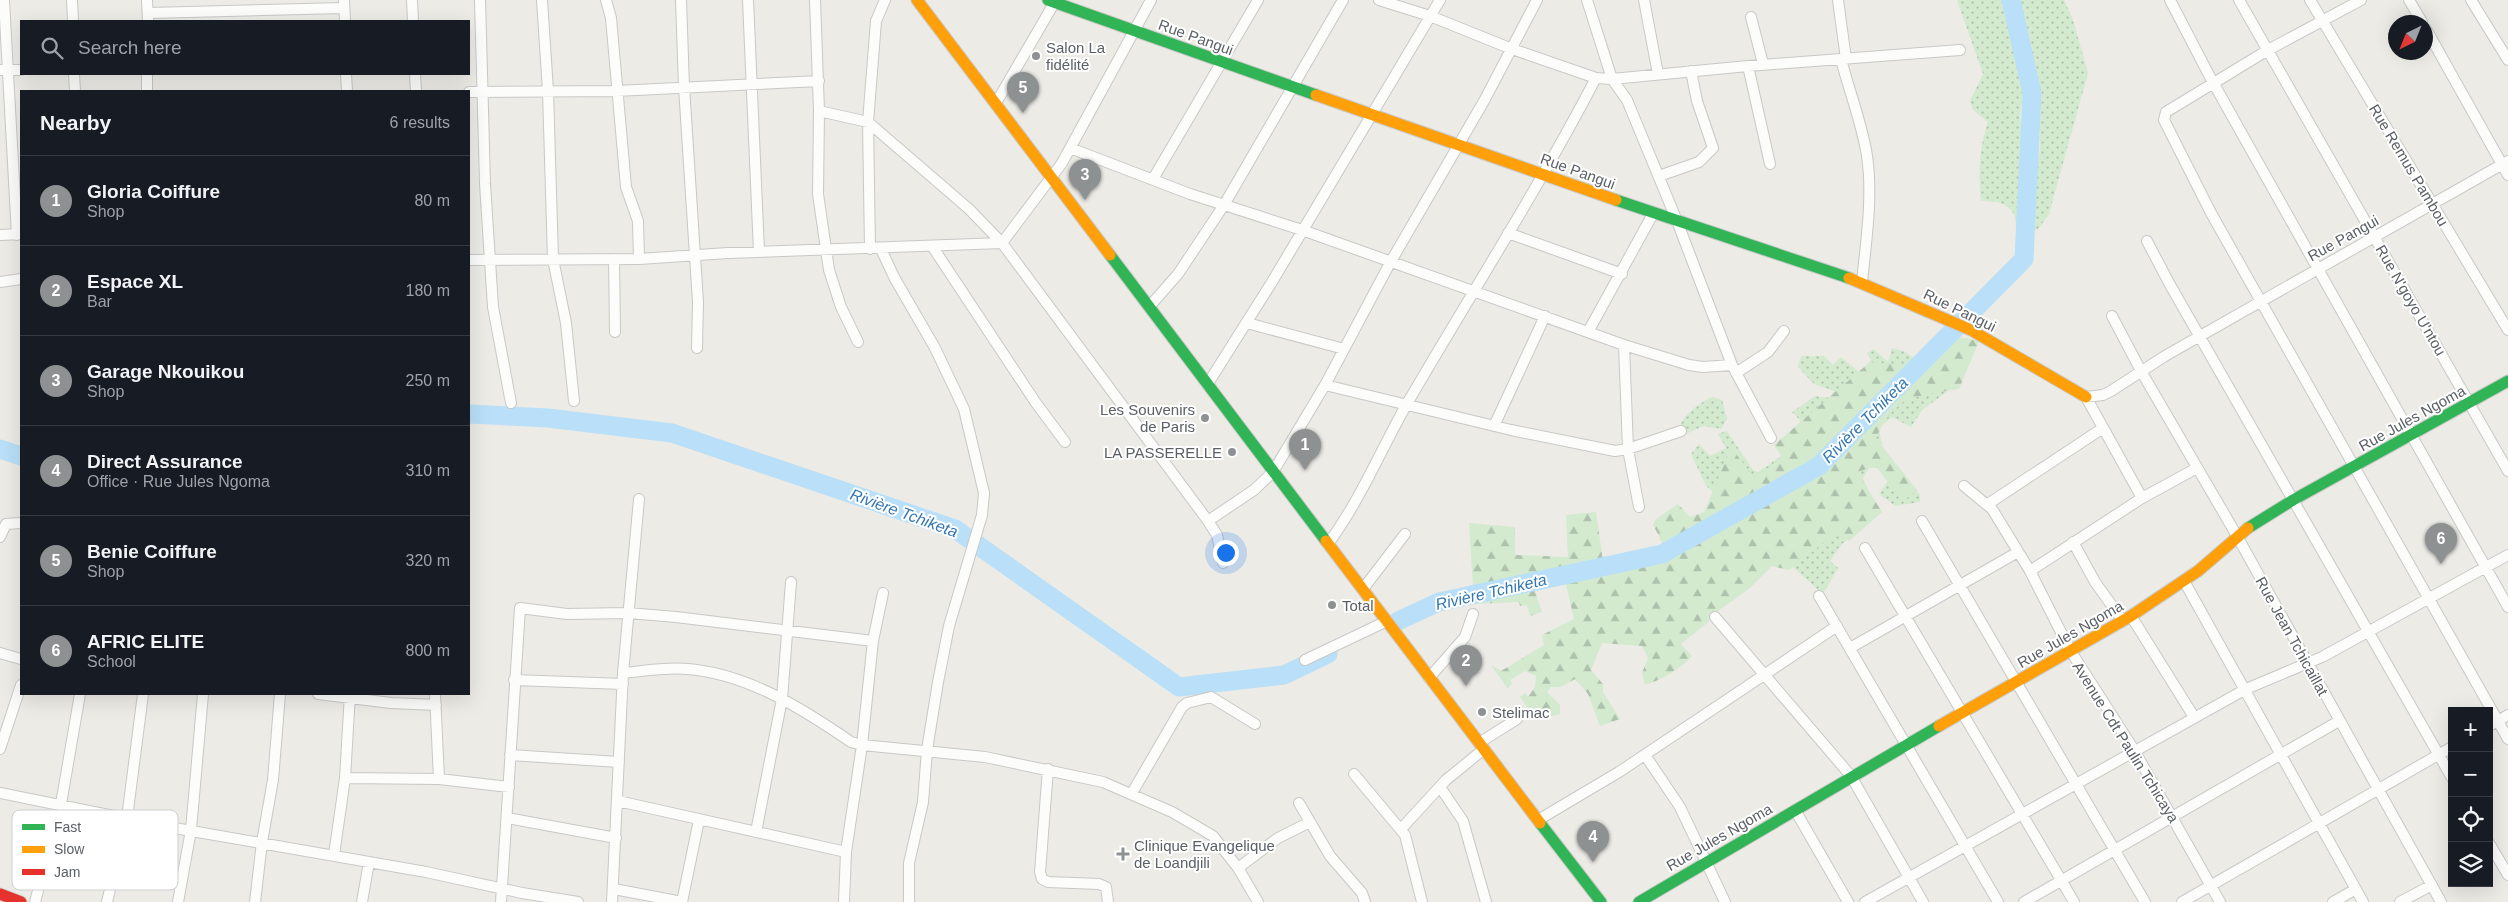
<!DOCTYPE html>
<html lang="en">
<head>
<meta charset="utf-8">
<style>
  body { margin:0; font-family:Helvetica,sans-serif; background:#242831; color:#f1f3f6 }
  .controls { position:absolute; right:15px; bottom:15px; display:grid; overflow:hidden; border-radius:0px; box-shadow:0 5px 20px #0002 }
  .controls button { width:45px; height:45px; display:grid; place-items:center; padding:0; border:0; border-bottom:1px solid #363941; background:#171b24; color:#f1f3f6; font:25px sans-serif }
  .compass { position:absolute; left:2388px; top:15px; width:45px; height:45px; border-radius:50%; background:#171b24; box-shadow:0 5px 20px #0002; rotate:223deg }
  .you { position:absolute; left:1225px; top:552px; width:18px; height:18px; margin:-12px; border:4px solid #fff; border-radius:50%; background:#1a73e8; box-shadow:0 0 0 8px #1a73e833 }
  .badge { display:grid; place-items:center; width:32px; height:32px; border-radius:50%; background:#8e9192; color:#fff; font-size:16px; font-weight:700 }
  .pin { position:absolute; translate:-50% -41px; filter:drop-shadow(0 1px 2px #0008) }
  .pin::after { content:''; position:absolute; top:26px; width:18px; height:15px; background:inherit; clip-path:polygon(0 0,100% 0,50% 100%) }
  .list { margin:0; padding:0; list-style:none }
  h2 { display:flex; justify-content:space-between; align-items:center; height:65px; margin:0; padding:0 20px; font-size:21px }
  h2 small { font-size:16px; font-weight:400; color:#9ea1a6 }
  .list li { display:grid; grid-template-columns:32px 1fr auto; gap:15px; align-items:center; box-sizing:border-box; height:90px; padding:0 20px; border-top:1px solid #363941 }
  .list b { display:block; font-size:19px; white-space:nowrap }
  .list p { margin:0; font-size:16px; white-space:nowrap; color:#9ea1a6 }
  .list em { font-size:16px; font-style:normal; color:#9ea1a6 }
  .icon { flex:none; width:28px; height:28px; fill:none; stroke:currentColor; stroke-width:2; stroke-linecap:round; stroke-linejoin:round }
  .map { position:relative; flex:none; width:2508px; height:902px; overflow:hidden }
  .search { position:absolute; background:#171b24; box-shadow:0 5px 20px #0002; left:20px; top:20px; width:450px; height:55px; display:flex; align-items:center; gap:12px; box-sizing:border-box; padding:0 18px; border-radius:0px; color:#9ea1a6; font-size:19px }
  .panel { position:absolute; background:#171b24; box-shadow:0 5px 20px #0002; left:20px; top:90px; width:450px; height:605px; border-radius:0px }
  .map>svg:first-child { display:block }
  .grass { fill:url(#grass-dots) }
  .forest { fill:url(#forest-firs) }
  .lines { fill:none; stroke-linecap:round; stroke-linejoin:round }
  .river { stroke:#b9e0f8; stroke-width:19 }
  .street-casing { stroke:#c8c8c7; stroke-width:12 }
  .fast-casing { stroke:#c8c9c8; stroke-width:13 }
  .slow-casing { stroke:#c8c9c8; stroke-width:13 }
  .jam-casing { stroke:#c8c9c8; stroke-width:13 }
  .street { stroke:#fcfcfb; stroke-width:10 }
  .fast { stroke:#30b455; stroke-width:11 }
  .slow { stroke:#ff9f0a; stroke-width:11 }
  .jam { stroke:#e5322d; stroke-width:11 }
  .poi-dot { fill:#8e9192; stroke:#fff; stroke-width:2 }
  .labels { text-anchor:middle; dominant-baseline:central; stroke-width:4; stroke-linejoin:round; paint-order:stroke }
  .street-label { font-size:15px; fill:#5b6065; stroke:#fff }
  .poi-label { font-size:15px; fill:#5b6065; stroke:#fff; text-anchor:start }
  .water-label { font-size:16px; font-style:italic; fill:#3376b2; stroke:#fff }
  .key { fill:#fff; stroke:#cecfd1; stroke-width:1 }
  .key-label { font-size:14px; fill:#5b6065 }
</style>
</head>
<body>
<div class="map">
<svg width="2508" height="902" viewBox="0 0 2508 902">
  <defs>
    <pattern id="grass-dots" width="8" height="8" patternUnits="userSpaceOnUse" patternTransform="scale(1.25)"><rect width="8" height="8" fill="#d3eacf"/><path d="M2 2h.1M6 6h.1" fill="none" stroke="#aec1ac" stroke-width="1.8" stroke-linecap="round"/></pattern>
    <pattern id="forest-firs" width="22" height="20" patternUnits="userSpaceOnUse" patternTransform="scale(1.25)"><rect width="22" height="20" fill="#d3eacf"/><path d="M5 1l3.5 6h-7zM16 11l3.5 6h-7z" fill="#aec1ac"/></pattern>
  </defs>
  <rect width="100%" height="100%" fill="#ecebe6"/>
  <path class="grass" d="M1957,0h48l19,83 -4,34 6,32 -6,68 -4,9c0,-22 -16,-25 -35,-25 -3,-28 -2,-52 7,-79l-15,-12 -3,-9 13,-27z
    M2020,0h44l9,20 15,53 -39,141 -11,15 -6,2v-31l8,-52 -1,-34 2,-20z
    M1956,337l14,2 8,5 -31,48 -25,18 -11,17 -19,-10 -13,11 3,18 38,49v7l-25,4 -16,-12 9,-13 -4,-14 -15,1 -6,10 8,19 -8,31 -20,15 -13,18 8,7 -14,24 -6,-2 -45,-42 -102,-5 -11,-2 -2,-20 40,-2 22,-21 -14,-12 -15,-32 8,-10 11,12 16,-8 -8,-14 9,-3 26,39 5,2 23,-16 -3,-6 22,-21v-9l-8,-8 23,-16 16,2 3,-7 -20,-7 -16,-17 3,-11h23l9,9 8,-8 19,16 11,-13 -4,-7 7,-4 14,13 4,-14 12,3 16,12z
    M1712,397l10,3 5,19 -6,10 -18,-3 -19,9 -5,-5c3,-16 20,-26 33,-33z"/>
  <path class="forest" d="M1980,339l-21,50c-41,7 -66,6 -83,50l41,51 -15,12 -26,-36 -19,6 25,40 -33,29 -13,-8 -47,37 -17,-4 -22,22 -32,23 -11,12 -26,21 11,12c-11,13 -31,24 -47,29l-3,-12 6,-15 -6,-12 -40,-3 -11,27 12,14v8l17,27 -20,7 -12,-32 -13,-15 -14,8h-10l-4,5 13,13v9l-24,6 -16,-23 5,-4 3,4 7,-10 1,-11 -11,-5 -15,9 2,3 -4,6 -17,-24 10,6 43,-26 -2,-10 32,-16 -9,-39 -31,8 8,24 -12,4 -3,-11 -7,1 -1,-4 -45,2 -5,-81 46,4v28l53,2 -2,-42 30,-3 9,63 56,-17 1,-17 -9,-16 3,-6 22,-15 12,13 14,-5 27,-64 23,29 29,-19 -9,-13 96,-83 43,4 43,-24z"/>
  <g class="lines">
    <path class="river" d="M469,414l79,4 124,15 283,96 224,158 105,-12 44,-21
      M0,449l21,7
      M1398,621l41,-19 223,-48 157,-88 205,-207 8,-166 -21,-93"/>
    <defs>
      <path id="street" d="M4,0l13,235
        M72,0l1,21
        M147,0l1,21
        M344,0l1,21
        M412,0l1,21
        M480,0l5,184 8,123 18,96
        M542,0l6,91 5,168 13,64 8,78
        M606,0l5,18 15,169 12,34 1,38
        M681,0l3,87 14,215 -1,46
        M748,0l11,252
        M815,0l4,111 -1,83 11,76 12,37 17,35
        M1379,0l51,16 82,33 84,29 16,1 136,-13 212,-16
        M1587,0l25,79 15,21 50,121 55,144 39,73
        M1644,0l14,74
        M1838,0l8,59
        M2170,0l40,77 298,530
        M2239,0l269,471
        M2310,0l198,330
        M2361,0l-93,50 -102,62 -2,8 47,93 297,526
        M2409,0l13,22
        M2471,0l37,60
        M149,13l195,-5
        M1751,17l12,47
        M2426,29l82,146
        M1841,59c8,32 21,64 26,97 6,41 -1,85 -5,126
        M1748,66l22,98
        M0,70h21
        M74,74l1,17
        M346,74l1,17
        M415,74l1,17
        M147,91v-17
        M469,92l147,-1 203,-10
        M996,103l60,-103
        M819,111l49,11 101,87 33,34 206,278 9,14 6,28
        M1070,148l120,46 112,36 322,115 65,20 14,2 29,-2
        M1659,176l40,-14 14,-14 -16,-47 -6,-30
        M1153,179l105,-179
        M1508,233l114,41
        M0,235l21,-1
        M2147,241l22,42 283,495
        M932,246l104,157 29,39
        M870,249l-2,-127 8,-101 9,-21
        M881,249l13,28 41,71 29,61 20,84 -2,22 -33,111 -11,56 -11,68 -4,52 -14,61v39
        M614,259l1,73
        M469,260l170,-1 89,-6 274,-10 60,-80 89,-163
        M0,282l21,-3
        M1149,307l29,-33 46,-69 119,-205
        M2112,316l29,55 96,165 204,366
        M1247,323l97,26
        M1588,332l66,-120
        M1624,345l4,104 11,58
        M1736,373l32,-21 16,-21
        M1207,385l65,-103 168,-282
        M1325,385l186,45 104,21 13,-2 53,-18
        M1494,426l51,-110
        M1964,486l28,23 38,62 40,79 64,100 86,152
        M2142,498l-56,-101 17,-2 8,-4 54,-35 343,-195
        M1988,504l115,-76
        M1208,521l46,-31 19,-18 52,-87 65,-122 94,-162 53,-101
        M1922,521l223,381
        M0,537l6,-13 15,-1
        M2073,542l22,40 28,39
        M1328,544c33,-45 53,-95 80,-142 63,-108 130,-213 188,-324
        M1865,548l209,354
        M2030,571l112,-73 55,-30
        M2184,581l179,321
        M1363,589l42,-55
        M1819,596l179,306
        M2131,616l63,101
        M1715,617l136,159 72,126
        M1850,648l168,-96
        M0,653l21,6
        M1305,660l82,-39
        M623,673c21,-2 44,-6 65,-4 60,5 115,40 163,73l11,3 123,12 118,25 69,30 41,24 25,32 20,34
        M1429,678l36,-41 8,-23
        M514,680l109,4
        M318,694l73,9 45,2
        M435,694l4,85
        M2489,726l19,-11
        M1479,743l38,-24
        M0,749l21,-64
        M510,755l109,7
        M1645,755l35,52 45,95
        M1048,769l-8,103 2,7 6,3 51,2 7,3 2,15
        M1354,774l51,61 17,67
        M345,778l94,1 70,8
        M1440,787l23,34 23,81
        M0,793l163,33 263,46 96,21 56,9
        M1132,793l50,-86 5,-4 24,-6 44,27
        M618,801l228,51
        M1299,803l31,53 32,37 3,9
        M1795,810l53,92
        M507,818l109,20
        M1538,820l81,-48 218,-146
        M1401,829l45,-49 38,-31
        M756,832l26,-133 9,-117
        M2489,843l19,32
        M334,855l11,-77 5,-84
        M1238,868l40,-30 32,-16
        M614,889l68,13
        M35,902l26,-98 19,-110
        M107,902l20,-84 16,-124
        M178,902l13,-72 12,-136
        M255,902l7,-60 11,-62 7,-86
        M362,902l7,-40
        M501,902l19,-294 47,6 61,-1 48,4 197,24
        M612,902l11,-229 16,-174
        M682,902l17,-82
        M844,902l2,-50 16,-107 11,-104 10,-48
        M1865,902l381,-213 76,-32 186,-102
        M2024,902l315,-181
        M2182,902l270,-155
        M2333,902l23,-13
        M2400,902l32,-17"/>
      <path id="fast" d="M1048,0l268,95
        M1616,200l233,78
        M1110,255l216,286
        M2248,528l45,-28 215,-119
        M1540,823l61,79
        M1639,902l300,-176"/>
      <path id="slow" d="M917,0l193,255
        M1316,95l300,105
        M1849,278l122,52 115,67
        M1326,541l214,282
        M1939,726l192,-110 67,-45 50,-43"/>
      <path id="jam" d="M0,894l21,8"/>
    </defs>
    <use href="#street" class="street-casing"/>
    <use href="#fast" class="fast-casing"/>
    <use href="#slow" class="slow-casing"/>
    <use href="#jam" class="jam-casing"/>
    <use href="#street" class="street"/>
    <use href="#fast" class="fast"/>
    <use href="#slow" class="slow"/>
    <use href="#jam" class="jam"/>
  </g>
  <g class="poi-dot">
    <circle cx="1036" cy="56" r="5"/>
    <circle cx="1205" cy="418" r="5"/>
    <circle cx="1232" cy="452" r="5"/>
    <circle cx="1332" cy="605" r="5"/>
    <circle cx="1482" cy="712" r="5"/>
    <path d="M1120.5 846.5h5v5h5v5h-5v5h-5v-5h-5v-5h5z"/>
  </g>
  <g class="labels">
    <g class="street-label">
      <text transform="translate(1196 37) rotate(20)">Rue Pangui</text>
      <text transform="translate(2409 165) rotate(59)">Rue Remus Pambou</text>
      <text transform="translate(1578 171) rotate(20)">Rue Pangui</text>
      <text transform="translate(2343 238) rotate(-29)">Rue Pangui</text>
      <text transform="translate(2411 300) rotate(60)">Rue N'goyo U'ntou</text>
      <text transform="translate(1960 310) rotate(26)">Rue Pangui</text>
      <text transform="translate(2412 418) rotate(-29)">Rue Jules Ngoma</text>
      <text transform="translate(2070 634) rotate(-30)">Rue Jules Ngoma</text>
      <text transform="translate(2292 636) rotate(61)">Rue Jean Tchicaillat</text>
      <text transform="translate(2126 742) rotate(58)">Avenue Cdt Paulin Tchicaya</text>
      <text transform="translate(1719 837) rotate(-30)">Rue Jules Ngoma</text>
    </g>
    <g class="poi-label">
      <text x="1046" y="47">Salon La<tspan x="1046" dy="17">fidélité</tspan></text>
      <text x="1195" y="409" text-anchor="end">Les Souvenirs<tspan x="1195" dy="17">de Paris</tspan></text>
      <text x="1222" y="452" text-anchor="end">LA PASSERELLE</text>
      <text x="1342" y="605">Total</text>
      <text x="1492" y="712">Stelimac</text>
      <text x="1134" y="845">Clinique Evangelique<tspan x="1134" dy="17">de Loandjili</tspan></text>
    </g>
    <g class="water-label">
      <text transform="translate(1865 420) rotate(-45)">Rivière Tchiketa</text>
      <text transform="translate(904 513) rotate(20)">Rivière Tchiketa</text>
      <text transform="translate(1491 592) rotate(-13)">Rivière Tchiketa</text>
    </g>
  </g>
  <rect x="12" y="810" width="166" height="80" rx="8" class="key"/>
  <rect x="22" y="824" width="23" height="6" fill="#30b455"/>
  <rect x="22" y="846" width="23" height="7" fill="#ff9f0a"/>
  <rect x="22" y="869" width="23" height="6" fill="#e5322d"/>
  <g class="key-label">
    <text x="54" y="832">Fast</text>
    <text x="54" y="854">Slow</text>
    <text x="54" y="877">Jam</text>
  </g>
</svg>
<div class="controls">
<button>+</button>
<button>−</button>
<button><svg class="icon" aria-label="locate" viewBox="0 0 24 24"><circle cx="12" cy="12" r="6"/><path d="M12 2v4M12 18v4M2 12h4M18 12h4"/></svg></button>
<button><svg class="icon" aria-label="layers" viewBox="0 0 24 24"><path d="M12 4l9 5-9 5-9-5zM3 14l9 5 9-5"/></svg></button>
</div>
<svg class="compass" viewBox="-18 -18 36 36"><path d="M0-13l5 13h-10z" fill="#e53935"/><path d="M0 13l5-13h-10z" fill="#9ea1a6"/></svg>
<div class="you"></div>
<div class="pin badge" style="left:1305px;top:470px">1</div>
<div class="pin badge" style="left:1466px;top:686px">2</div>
<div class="pin badge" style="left:1085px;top:200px">3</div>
<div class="pin badge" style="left:1593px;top:862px">4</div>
<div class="pin badge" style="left:1023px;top:113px">5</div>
<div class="pin badge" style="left:2441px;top:564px">6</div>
<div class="search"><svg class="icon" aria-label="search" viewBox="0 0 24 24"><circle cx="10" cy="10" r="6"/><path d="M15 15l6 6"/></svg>Search here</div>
<section class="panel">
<h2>Nearby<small>6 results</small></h2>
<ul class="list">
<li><span class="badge">1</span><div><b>Gloria Coiffure</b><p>Shop</p></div><em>80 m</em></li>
<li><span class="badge">2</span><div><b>Espace XL</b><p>Bar</p></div><em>180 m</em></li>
<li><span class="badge">3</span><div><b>Garage Nkouikou</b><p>Shop</p></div><em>250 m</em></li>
<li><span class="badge">4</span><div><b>Direct Assurance</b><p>Office · Rue Jules Ngoma</p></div><em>310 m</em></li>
<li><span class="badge">5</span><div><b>Benie Coiffure</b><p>Shop</p></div><em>320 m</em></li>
<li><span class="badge">6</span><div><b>AFRIC ELITE</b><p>School</p></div><em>800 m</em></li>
</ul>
</section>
</div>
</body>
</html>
